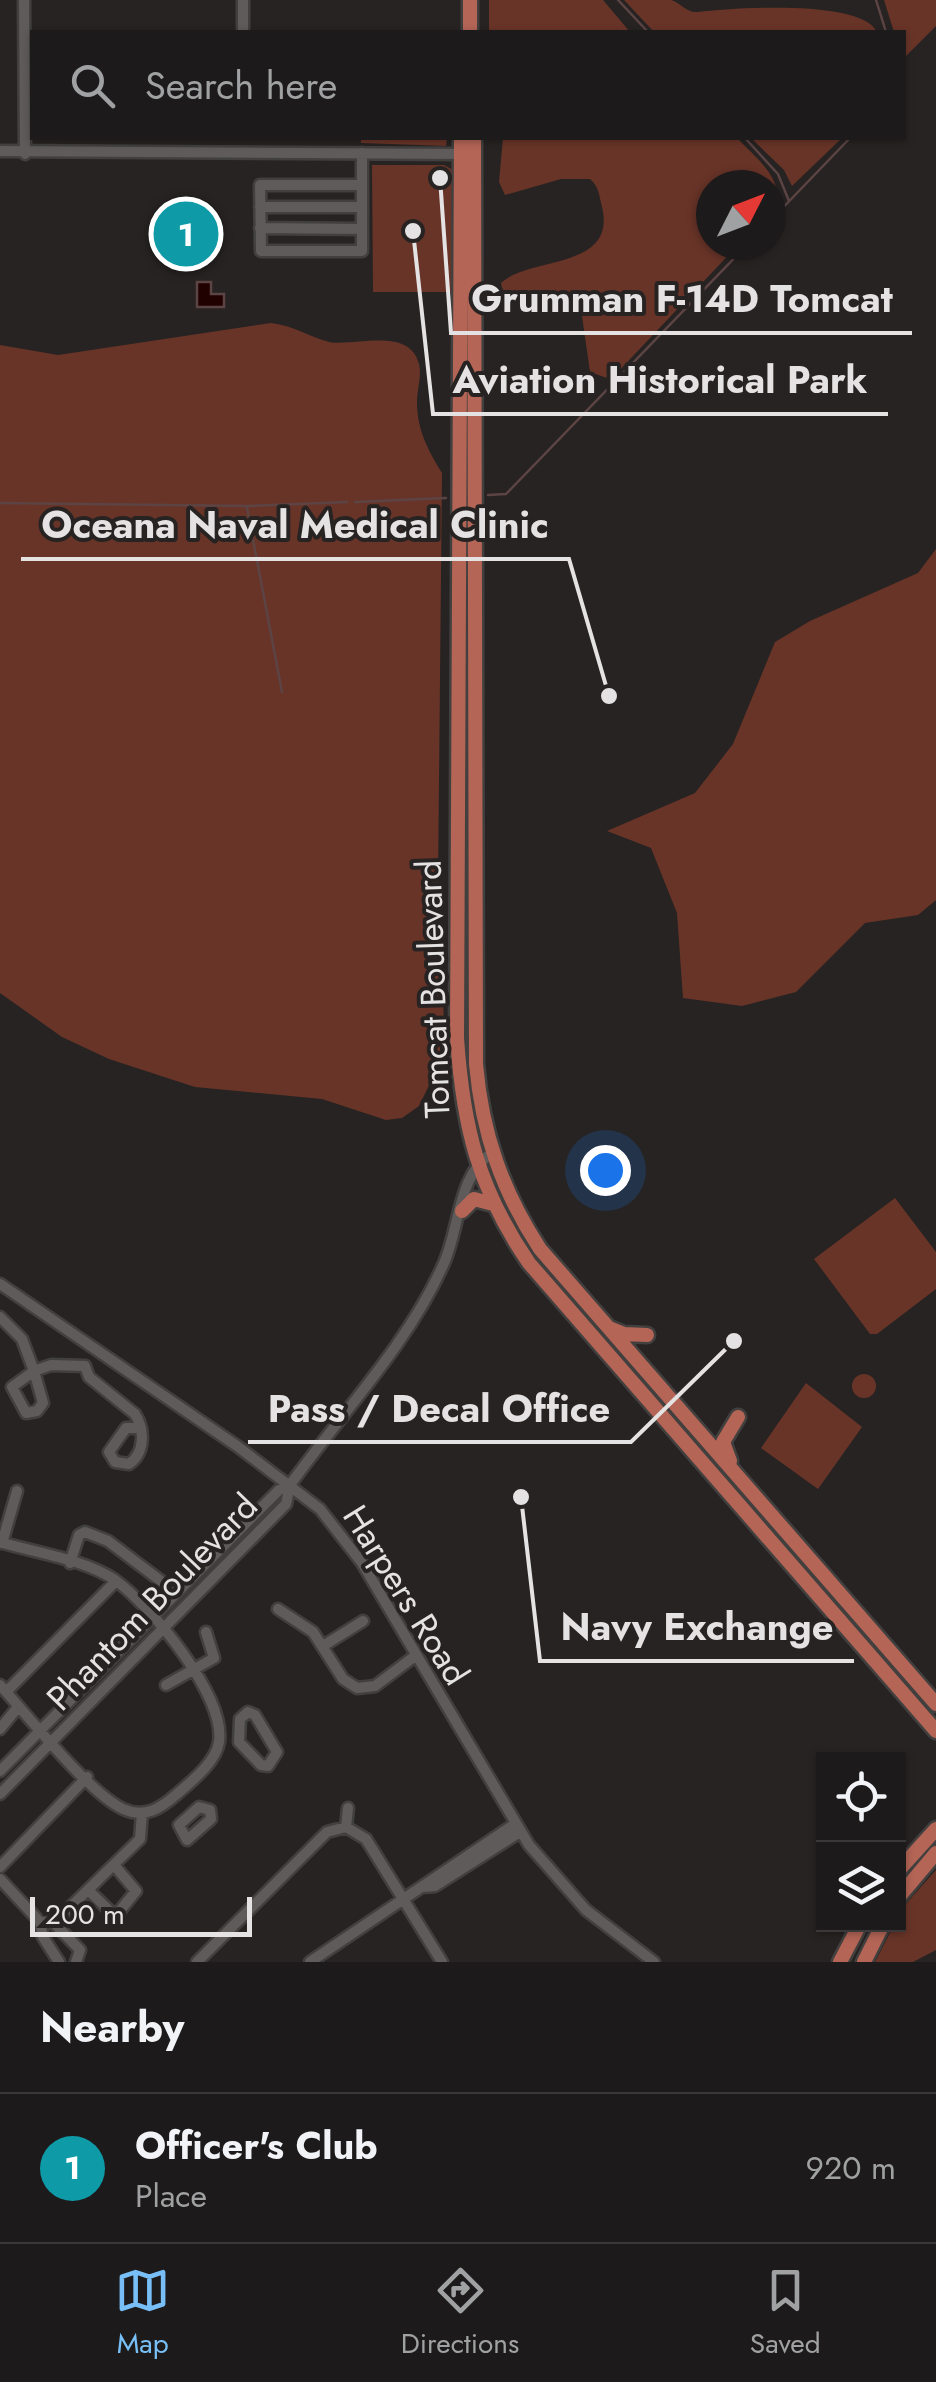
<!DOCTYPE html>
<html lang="en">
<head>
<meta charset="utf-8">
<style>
  body { margin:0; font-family:Jost,sans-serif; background:#252323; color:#f1f3f6 }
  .controls { position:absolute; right:30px; bottom:30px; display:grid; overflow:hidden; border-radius:0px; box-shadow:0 2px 8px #0004 }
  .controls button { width:90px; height:90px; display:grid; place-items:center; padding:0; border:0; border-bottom:2px solid #3a3839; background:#1c1a1a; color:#f1f3f6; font:50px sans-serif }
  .compass { position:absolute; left:696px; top:170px; width:90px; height:90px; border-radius:50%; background:#1c1a1a; box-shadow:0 2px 8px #0004; rotate:48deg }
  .scale { position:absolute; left:30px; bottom:25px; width:222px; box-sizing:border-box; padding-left:10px; border:5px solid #e4e2e2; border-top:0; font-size:28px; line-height:35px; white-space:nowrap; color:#e4e2e2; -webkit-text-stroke:8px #262322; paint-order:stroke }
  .you { position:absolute; left:605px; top:1170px; width:35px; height:35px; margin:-25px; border:8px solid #fff; border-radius:50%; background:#1a73e8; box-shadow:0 0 0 15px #1a73e833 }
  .badge { display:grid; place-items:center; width:65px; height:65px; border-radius:50%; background:#78bff7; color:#fff; font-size:32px; font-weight:700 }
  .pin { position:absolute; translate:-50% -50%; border:5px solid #fff; box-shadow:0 2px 10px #0006 }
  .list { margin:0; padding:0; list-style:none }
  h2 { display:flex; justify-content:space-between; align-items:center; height:130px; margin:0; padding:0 40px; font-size:42px }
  h2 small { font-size:32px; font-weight:400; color:#a0a1a2 }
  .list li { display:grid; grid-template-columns:65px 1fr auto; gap:30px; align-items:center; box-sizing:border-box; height:150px; padding:0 40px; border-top:2px solid #3a3839 }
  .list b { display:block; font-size:38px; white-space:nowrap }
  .list p { margin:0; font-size:32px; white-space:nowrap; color:#a0a1a2 }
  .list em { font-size:32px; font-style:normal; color:#a0a1a2 }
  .icon { flex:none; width:55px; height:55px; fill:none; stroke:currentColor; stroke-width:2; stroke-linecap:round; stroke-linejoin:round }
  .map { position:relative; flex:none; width:936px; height:1962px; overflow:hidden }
  .search { position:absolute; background:#1c1a1a; box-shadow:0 2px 8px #0004; left:30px; right:30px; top:30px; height:110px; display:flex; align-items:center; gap:25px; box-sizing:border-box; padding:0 35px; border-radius:0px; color:#a0a1a2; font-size:38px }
  .sheet { height:280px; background:#1c1a1a }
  nav { display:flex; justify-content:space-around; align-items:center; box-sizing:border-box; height:140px; border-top:2px solid #3a3839; background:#1c1a1a; font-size:28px; color:#a0a1a2 }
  nav a { display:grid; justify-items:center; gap:5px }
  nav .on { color:#78bff7 }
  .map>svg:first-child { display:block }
  .green { fill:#693428 }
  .water { fill:#210000; stroke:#5c4444; stroke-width:2.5 }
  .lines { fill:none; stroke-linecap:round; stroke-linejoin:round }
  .stream { stroke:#5c4444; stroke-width:2.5 }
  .minor-casing { stroke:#423f3f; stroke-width:15 }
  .major-casing { stroke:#423f3f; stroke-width:19 }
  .minor { stroke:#5e5b5a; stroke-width:10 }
  .major { stroke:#b46555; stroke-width:14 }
  .labels { text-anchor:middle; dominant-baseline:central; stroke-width:8; stroke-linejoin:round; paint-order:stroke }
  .street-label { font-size:35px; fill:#e4e2e2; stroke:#262322 }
  .leader { fill:none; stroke:#e4e2e2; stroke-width:4 }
  .callout-dot { fill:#e4e2e2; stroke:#262322; stroke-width:4 }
  .callout-label { font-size:38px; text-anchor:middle; font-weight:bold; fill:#e4e2e2; stroke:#262322; stroke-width:8; stroke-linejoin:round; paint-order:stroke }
</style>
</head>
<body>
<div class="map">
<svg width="936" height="1962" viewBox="0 0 936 1962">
  <rect width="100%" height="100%" fill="#262322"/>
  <path class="green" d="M489,0h114l27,32h-141z
    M624,0c14,0 34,0 47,0 10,3 15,13 27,12 42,-5 165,-12 179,20h-223z
    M884,0h52v26l-32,32v-26h-10z
    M361,138h86l-1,8 -85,-3z
    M503,138h234c18,19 54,46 34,73v-26h-60v60h27l-122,129 -9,4 -17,-6 -10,-70 -8,-9c-22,0 -49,14 -68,5l-3,-15c29,-27 116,-13 101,-76 -3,-12 -3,-20 -12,-28h-29l-56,16 -6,-13z
    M751,138h91l-50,48 -8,-16z
    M372,165h72l9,5 1,122h-81z
    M271,323c24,3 38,14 58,19 26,5 80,-16 90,22 3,11 -2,26 -2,38 0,28 11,48 25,71l-4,410 6,139 -7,47 -18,37 -17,12 -16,2 -64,-21 -127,-12 -86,-28 -47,-22 -62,-44v-648l58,10z
    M936,549v351l-18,15 -53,8 -69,69 -54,14 -59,-8 -6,-85 -26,-65 -44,-17 88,-38 38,-49 42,-102 35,-21 108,-48z
    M895,1198l41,54v37l-59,45h-7l-56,-75z
    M852 1386a12 12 0 1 1 24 0a12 12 0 1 1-24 0Z
    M806,1383l56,44 -44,62 -57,-41z
    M936,1870v80l-23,12h-38l19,-37 4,-1 5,-17z"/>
  <path class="water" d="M197,282h14v12h13v13h-27z"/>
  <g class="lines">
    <path class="stream" d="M618,0l30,32
      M876,0l10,32
      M745,138l33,36 11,27
      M771,220l79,-82
      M488,495l18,-1 241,-249
      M355,502l91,-4
      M0,503l247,3 100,-4
      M247,508l35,184"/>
    <defs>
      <path id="minor" d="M24,0l1,154
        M243,0v32
        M0,151l464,3
        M362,185h-102l1,66h101c0,-33 0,-65 0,-98
        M260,207h102
        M260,228l102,1
        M0,1284l237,162 83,63 42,54 167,282 57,65 68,52
        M0,1317l22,22 12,32 17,-6 34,1 4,11 46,37c10,16 10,39 -6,50l-14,-2 -6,-10 17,-24h15
        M34,1371l9,32 -6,8 -11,2 -14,-26z
        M0,1542c36,11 84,17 115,38 35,25 111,116 104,162 -3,20 -27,39 -42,52 -16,14 -32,25 -54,15 -34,-16 -96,-94 -123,-124
        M2,1543l15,-52
        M70,1563l9,-28 6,-3 23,9 53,40
        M278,1609l35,23 30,47 14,9 18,-2 40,-30
        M323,1646l40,-25
        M166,1685l48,-27 -8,-26
        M6,1692l110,-111
        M248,1712l7,3 22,37 -9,14 -7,-1 -22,-23 1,-23z
        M0,1729l18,-22
        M0,1771l279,-281 11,-5
        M0,1794l286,-290 4,-19c51,-71 119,-142 154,-222 16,-36 14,-89 48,-110
        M199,1807l11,3 1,9 -24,21 -8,-15z
        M346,1827l2,-19
        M0,1867l87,-90
        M0,1879l40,43 3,15 16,25
        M422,1887l13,-1 85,-54
        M89,1891l23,22h6l18,-22 -22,-26
        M40,1922l14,1 86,-84 2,-26
        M54,1923l26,27 -4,12
        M197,1962l130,-130 19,-5 20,12 76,123
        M310,1962l205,-138"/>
      <path id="major" d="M470,32v-32
        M461,138l-4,900c6,88 21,151 72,225l407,468
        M474,138l2,926c6,69 26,127 64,185l396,455
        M462,1211l12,-12 19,5
        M609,1328l15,6 23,1
        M730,1461l-7,-19 15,-25
        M898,1871l38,-42
        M898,1898l38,-45
        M840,1962l20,-38
        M864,1962l19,-38"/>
    </defs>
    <use href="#minor" class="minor-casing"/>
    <use href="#major" class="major-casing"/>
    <use href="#minor" class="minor"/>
    <use href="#major" class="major"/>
  </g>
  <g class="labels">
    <g class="street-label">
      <text transform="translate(433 989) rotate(-92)">Tomcat Boulevard</text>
      <text transform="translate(406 1595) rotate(58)">Harpers Road</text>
      <text transform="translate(152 1602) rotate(-46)">Phantom Boulevard</text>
    </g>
  </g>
  <path class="leader" d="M440 178L451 333H912M413 231L433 414H888M609 696L569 559H21M734 1341L631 1442H248M521 1497L540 1661H854"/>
  <g class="callout-dot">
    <circle cx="440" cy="178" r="10"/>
    <circle cx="413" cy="231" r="10"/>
    <circle cx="609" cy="696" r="10"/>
    <circle cx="734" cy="1341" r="10"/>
    <circle cx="521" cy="1497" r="10"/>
  </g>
  <g class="callout-label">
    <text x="682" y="312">Grumman F-14D Tomcat</text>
    <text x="660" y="393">Aviation Historical Park</text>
    <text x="295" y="538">Oceana Naval Medical Clinic</text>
    <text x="439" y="1422">Pass / Decal Office</text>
    <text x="697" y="1640">Navy Exchange</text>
  </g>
</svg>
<div class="controls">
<button><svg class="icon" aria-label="locate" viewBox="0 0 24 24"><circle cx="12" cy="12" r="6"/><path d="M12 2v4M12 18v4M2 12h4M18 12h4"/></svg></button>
<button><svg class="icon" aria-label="layers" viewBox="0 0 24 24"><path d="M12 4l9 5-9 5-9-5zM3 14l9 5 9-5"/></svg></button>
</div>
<svg class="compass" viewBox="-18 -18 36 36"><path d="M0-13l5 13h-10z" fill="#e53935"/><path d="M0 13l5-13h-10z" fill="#a0a1a2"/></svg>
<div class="scale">200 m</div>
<div class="you"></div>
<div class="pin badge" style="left:186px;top:234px;background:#0f9aa8">1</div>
<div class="search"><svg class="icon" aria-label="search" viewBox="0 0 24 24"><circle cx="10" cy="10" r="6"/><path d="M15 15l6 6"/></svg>Search here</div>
</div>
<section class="sheet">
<h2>Nearby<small></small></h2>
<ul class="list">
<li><span class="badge" style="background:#0f9aa8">1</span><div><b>Officer's Club</b><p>Place</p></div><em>920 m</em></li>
</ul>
</section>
<nav>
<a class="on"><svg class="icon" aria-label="map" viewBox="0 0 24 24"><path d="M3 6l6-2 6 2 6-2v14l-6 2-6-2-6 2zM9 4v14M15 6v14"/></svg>Map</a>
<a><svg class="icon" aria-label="directions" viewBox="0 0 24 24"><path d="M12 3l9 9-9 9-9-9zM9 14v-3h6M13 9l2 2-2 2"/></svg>Directions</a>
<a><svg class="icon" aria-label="saved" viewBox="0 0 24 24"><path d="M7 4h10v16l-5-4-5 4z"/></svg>Saved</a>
</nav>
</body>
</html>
